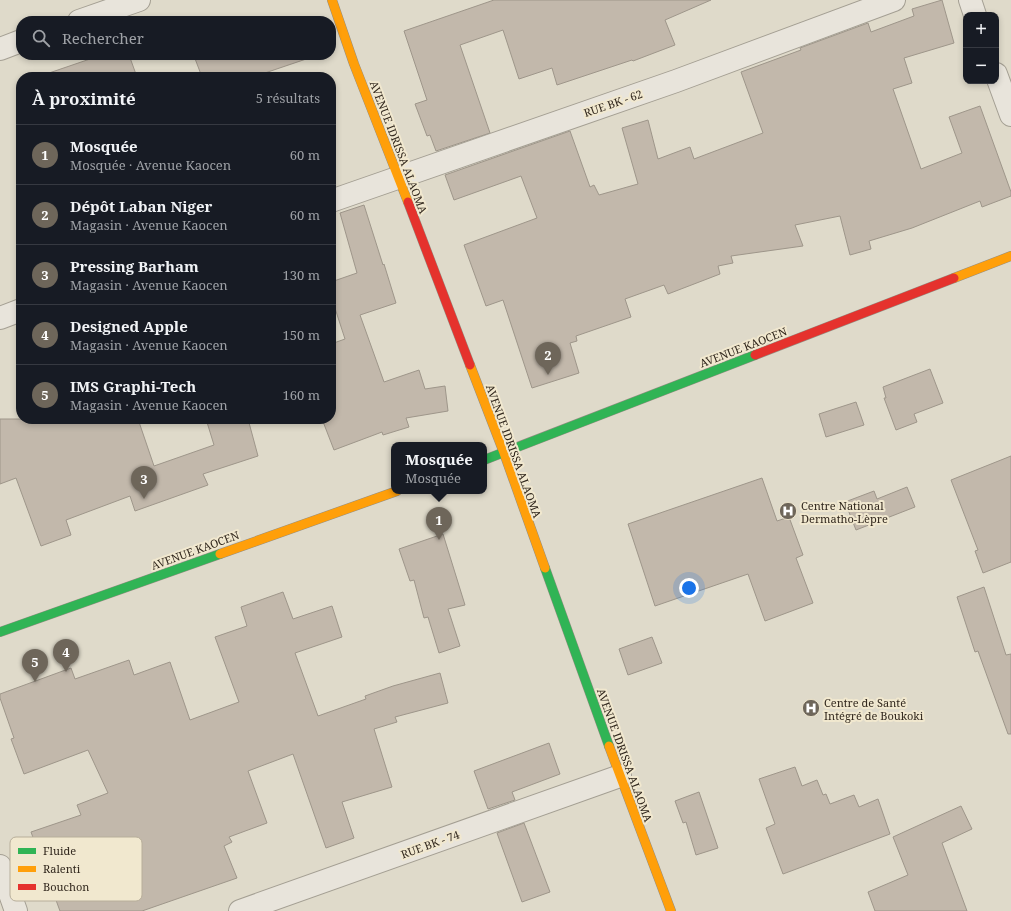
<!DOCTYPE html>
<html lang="fr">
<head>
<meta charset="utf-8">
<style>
  body { margin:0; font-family:"Noto Serif",serif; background:#20242c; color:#f1f3f6 }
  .controls { position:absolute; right:12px; top:12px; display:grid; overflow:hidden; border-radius:8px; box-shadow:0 2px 6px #0003 }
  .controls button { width:36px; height:36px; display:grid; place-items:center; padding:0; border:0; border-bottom:1px solid #363941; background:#171b24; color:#f1f3f6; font:20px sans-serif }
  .you { position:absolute; left:689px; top:588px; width:14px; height:14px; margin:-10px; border:3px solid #fff; border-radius:50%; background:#1a73e8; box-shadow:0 0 0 6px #1a73e833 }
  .badge { display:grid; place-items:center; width:26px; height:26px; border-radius:50%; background:#6e665a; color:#fff; font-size:13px; font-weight:700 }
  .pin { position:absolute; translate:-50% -33px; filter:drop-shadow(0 1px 2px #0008) }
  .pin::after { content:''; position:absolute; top:21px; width:14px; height:12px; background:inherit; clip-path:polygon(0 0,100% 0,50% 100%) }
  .popup { position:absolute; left:391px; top:442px; width:96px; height:52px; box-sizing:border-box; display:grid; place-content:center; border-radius:8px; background:#171b24; filter:drop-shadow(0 1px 3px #0005); font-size:13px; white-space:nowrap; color:#9ea1a6 }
  .popup b { font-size:15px; color:#f1f3f6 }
  .popup::after { content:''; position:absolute; left:50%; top:100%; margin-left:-8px; border:8px solid transparent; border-top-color:#171b24 }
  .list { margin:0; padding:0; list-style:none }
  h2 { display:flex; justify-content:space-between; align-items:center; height:52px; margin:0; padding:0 16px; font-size:17px }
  h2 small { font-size:13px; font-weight:400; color:#9ea1a6 }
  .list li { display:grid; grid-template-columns:26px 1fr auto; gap:12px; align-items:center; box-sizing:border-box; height:60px; padding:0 16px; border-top:1px solid #363941 }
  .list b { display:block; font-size:15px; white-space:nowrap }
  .list p { margin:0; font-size:13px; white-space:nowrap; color:#9ea1a6 }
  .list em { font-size:13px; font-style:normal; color:#9ea1a6 }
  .icon { flex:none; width:22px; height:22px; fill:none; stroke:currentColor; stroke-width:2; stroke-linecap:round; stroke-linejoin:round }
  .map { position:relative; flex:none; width:1011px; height:911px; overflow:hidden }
  .search { position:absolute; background:#171b24; box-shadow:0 2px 6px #0003; left:16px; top:16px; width:320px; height:44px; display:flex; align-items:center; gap:10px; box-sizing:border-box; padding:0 14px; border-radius:16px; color:#9ea1a6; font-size:15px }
  .panel { position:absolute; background:#171b24; box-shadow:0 2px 6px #0003; left:16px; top:72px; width:320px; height:352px; border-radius:16px }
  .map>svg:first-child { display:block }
  .building { fill:#c2b8ab; stroke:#9e968a }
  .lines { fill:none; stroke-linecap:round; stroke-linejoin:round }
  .street-casing { stroke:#a49f93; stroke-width:24 }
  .fast-casing { stroke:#948e83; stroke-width:10 }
  .slow-casing { stroke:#948e83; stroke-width:10 }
  .jam-casing { stroke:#948e83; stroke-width:10 }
  .street { stroke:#e8e4db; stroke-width:22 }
  .fast { stroke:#30b455; stroke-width:9 }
  .slow { stroke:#ff9f0a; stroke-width:9 }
  .jam { stroke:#e5322d; stroke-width:9 }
  .labels { text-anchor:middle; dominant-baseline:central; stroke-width:4; stroke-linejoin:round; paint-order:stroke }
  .street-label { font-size:11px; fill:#31271d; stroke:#f1e8cf }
  .poi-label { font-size:11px; fill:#31271d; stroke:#f1e8cf; text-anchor:start }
  .key { fill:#f1e8cf; stroke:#b7ae9a; stroke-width:1 }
  .key-label { font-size:11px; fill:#31271d }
</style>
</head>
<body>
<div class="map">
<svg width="1011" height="911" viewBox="0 0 1011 911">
  <rect width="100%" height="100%" fill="#dfdaca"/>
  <path class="building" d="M494,0h217l-46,20 10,25 -42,16 -1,-1 -75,25 -5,-17 -33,11 -16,-49 -43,15 30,88 -54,18 -6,-16 -3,1 -12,-32 12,-4 -23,-69z
    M942,0l12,43 -50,15 8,25 -19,6 28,80 41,-16 -13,-36 31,-11 31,86v4l-29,11 -2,-6 -68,27 -43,13 2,8 -21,6 -10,-39 -45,9 8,21 -72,10 2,7 -15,3 2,8 -52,20 -4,-9 -39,14 6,18 -55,19 1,5 -7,2 9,30 -47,15 -29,-88 -17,6 -22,-61 73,-27 -16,-42 -67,24 -9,-25 125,-44 20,56 4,-2 5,10 39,-11 -16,-56 26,-8 10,39 32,-12 4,12 69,-26 -22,-61 60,-22 -1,-2 68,-25 3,9 43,-16 -2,-7z
    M88,55h41l8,22h-87l-1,-4 41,-14z
    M197,55h121l-65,22h-51l-8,-21z
    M364,205l19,60 1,-1 12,39 -36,12 24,67 35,-12 6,19 20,-3 3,25 -42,7 3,9 -26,8 -1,-3 -48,18 -12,-31h9v-75l14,-5 -14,-43v-14l26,-9 -17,-60z
    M930,369l13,34 -29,11 3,8 -21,8 -12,-32h2l-3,-11z
    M856,402l8,23 -38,12 -7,-23z
    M0,419h138l16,47 60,-21 -8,-26h42l10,37 -55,18 5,11 -73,26 -5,-15 -64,24 5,15 -30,11 -25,-68 -16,6z
    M1011,456v106l-28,11 -8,-22 3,-1 -27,-70z
    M762,478l15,43 12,-4 14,38 -7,3 17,45 -48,18 -17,-47 -93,32 -27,-82z
    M907,487l8,20 -59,23 -11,-28 29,-11 3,8z
    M443,534l22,71 -17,4 12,37 -21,7 -11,-36 -4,1 -10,-38 -4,1 -11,-32z
    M984,587l22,68 5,-1v80h-3l-30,-83 -3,1 -18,-55z
    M283,592l10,27 39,-13 10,31 -47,16 23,63 48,-17 -1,-3 28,-10 47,-13 8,30 -53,14 2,5 -23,7 18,58 -50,15 12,36 -28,10 -33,-94 -45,17 19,52 -38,14 3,5 -8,4 13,32 -95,33h-82l-29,-79 50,-17 -4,-10 31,-12 -20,-43 -64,24 -13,-35 3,-1 -14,-40v-4l71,-26 4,11 54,-19 5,15 36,-13 20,58 49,-18 -24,-65 32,-11 -6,-19z
    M652,637l10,26 -34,12 -9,-26z
    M549,743l11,31 -48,18 3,8 -27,9 -14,-38z
    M795,767l7,19 15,-6 6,15 3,-1 4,10 24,-9 5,12 19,-8 12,35 -107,40 -17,-46 9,-4 -16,-45z
    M699,792l19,56 -22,7 -10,-33 -3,1 -8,-22z
    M961,806l11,23 -30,14 25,68h-92l-7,-19 40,-17 -15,-38z
    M524,823l26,69 -28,10 -25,-69z"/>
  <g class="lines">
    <defs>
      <path id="street" d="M970,0l5,15
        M79,21l60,-21
        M0,49l21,-8
        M996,74l15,41
        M331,201l345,-120 218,-81
        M0,318l21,-8
        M0,866l16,45
        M240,911l380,-135"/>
      <path id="fast" d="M484,460l271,-105
        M545,568l64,178
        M0,632l220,-78"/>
      <path id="slow" d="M332,0l22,64 54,138
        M954,278l57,-22
        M470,365l34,88 41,115
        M220,554l177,-63
        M609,746l62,165"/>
      <path id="jam" d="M408,202l62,163
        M755,355l199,-77"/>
    </defs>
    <use href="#street" class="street-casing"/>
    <use href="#fast" class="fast-casing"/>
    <use href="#slow" class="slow-casing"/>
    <use href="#jam" class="jam-casing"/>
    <use href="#street" class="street"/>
    <use href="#fast" class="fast"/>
    <use href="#slow" class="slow"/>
    <use href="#jam" class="jam"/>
  </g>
  <defs>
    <symbol id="hospital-disc" viewBox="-11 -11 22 22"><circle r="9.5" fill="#6e665a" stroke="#f1e8cf"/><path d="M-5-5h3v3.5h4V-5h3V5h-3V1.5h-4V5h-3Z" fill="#fff"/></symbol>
  </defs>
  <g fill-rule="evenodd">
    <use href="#hospital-disc" x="778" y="501" width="20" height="20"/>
    <use href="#hospital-disc" x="801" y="698" width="20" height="20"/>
  </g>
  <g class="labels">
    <g class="street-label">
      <text transform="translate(613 103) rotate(-19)">RUE BK - 62</text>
      <text transform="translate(399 147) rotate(69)">AVENUE IDRISSA ALAOMA</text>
      <text transform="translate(743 347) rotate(-21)">AVENUE KAOCEN</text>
      <text transform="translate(514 451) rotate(70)">AVENUE IDRISSA ALAOMA</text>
      <text transform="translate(195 550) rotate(-20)">AVENUE KAOCEN</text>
      <text transform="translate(625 755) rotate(70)">AVENUE IDRISSA ALAOMA</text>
      <text transform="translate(430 844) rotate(-20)">RUE BK - 74</text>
    </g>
    <g class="poi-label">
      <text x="801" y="505">Centre National<tspan x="801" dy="13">Dermatho-Lèpre</tspan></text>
      <text x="824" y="702">Centre de Santé<tspan x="824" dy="13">Intégré de Boukoki</tspan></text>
    </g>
  </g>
  <rect x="10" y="837" width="132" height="64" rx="6" class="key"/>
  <rect x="18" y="848" width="18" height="6" fill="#30b455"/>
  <rect x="18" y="866" width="18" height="6" fill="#ff9f0a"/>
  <rect x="18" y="884" width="18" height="6" fill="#e5322d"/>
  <g class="key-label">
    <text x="43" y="855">Fluide</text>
    <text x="43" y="873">Ralenti</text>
    <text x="43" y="891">Bouchon</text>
  </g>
</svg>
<div class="controls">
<button>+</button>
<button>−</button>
</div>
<div class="you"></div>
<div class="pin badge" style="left:439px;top:540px">1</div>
<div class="popup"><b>Mosquée</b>Mosquée</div>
<div class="pin badge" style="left:548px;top:375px">2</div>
<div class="pin badge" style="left:144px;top:499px">3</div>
<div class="pin badge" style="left:66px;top:672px">4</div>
<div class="pin badge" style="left:35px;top:682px">5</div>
<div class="search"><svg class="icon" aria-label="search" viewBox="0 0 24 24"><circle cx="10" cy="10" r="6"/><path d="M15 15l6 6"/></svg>Rechercher</div>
<section class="panel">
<h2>À proximité<small>5 résultats</small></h2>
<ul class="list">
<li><span class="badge">1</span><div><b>Mosquée</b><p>Mosquée · Avenue Kaocen</p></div><em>60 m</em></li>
<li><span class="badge">2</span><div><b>Dépôt Laban Niger</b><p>Magasin · Avenue Kaocen</p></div><em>60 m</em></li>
<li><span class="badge">3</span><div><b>Pressing Barham</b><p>Magasin · Avenue Kaocen</p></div><em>130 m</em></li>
<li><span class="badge">4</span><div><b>Designed Apple</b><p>Magasin · Avenue Kaocen</p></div><em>150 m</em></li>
<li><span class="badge">5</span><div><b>IMS Graphi-Tech</b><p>Magasin · Avenue Kaocen</p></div><em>160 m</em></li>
</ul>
</section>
</div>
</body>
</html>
